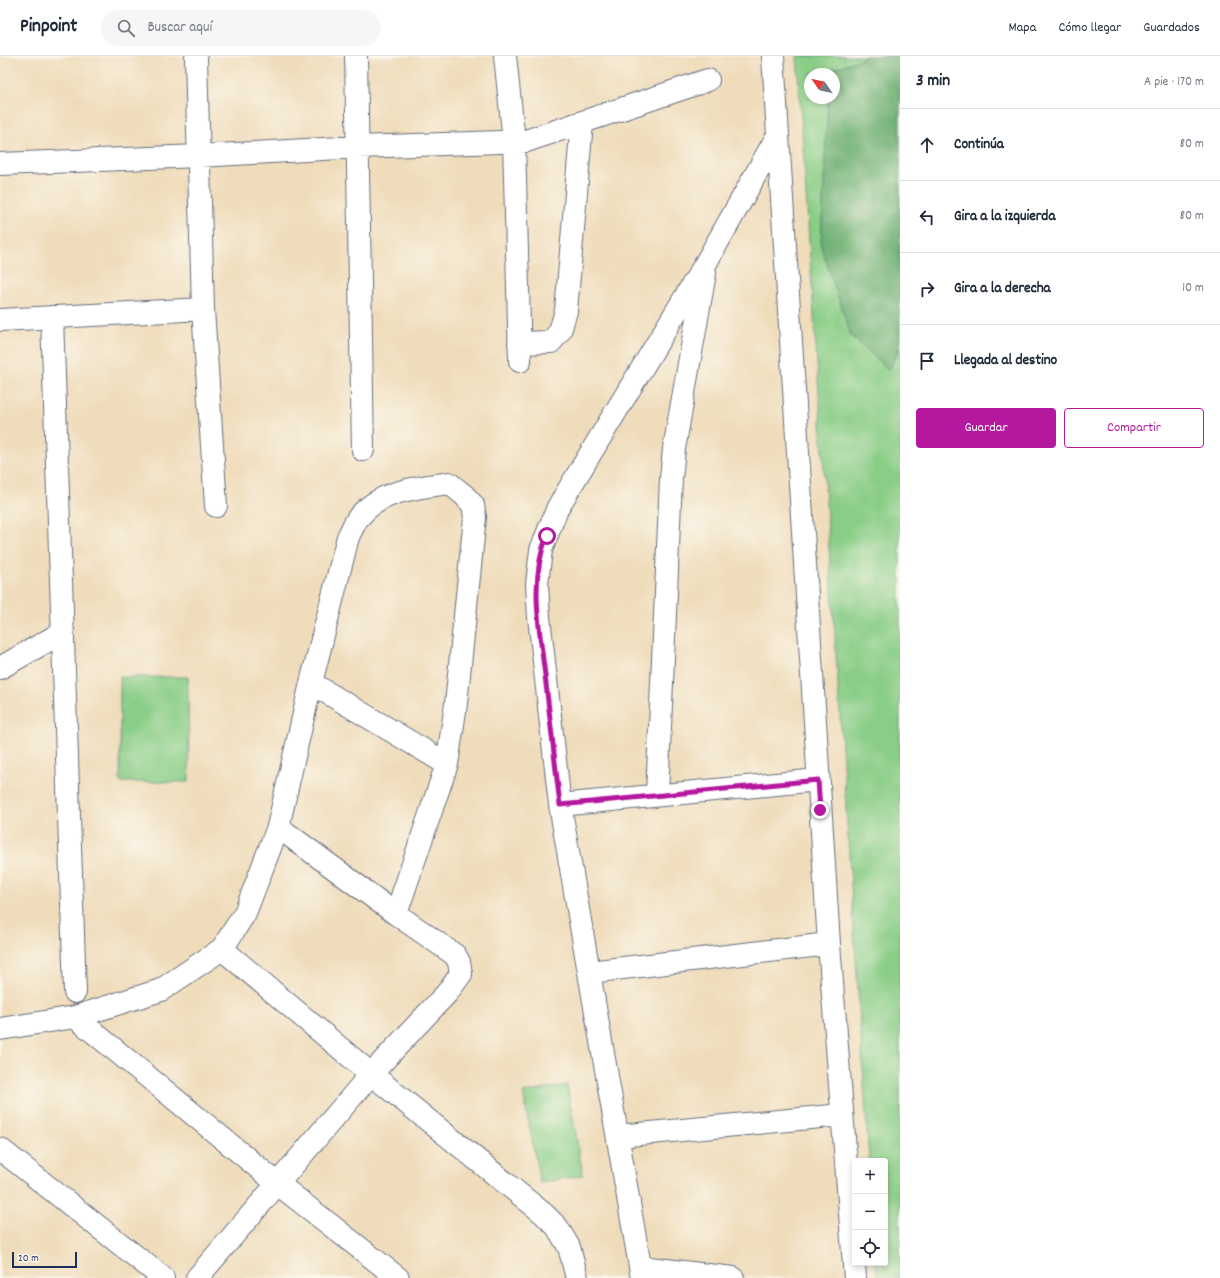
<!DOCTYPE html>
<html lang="es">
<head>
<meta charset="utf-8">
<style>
  body { margin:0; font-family:Dekko,sans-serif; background:#f6f6f7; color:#1f2937 }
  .controls { position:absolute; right:12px; bottom:12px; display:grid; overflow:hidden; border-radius:4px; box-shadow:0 2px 6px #0003 }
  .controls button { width:36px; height:36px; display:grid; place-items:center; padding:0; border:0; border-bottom:1px solid #e0e1e3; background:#fff; color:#1f2937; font:20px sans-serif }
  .compass { position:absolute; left:804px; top:12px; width:36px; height:36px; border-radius:50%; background:#fff; box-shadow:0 2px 6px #0003; rotate:304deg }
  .scale { position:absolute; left:12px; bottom:10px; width:65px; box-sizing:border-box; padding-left:4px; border:2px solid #1b2f5e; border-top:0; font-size:11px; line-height:14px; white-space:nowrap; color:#1b2f5e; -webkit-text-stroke:3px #fbf7ec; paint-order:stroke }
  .stop { position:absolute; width:12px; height:12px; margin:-9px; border:3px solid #b5179e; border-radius:50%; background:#fff }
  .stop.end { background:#b5179e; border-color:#fff; box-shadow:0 1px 4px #0008 }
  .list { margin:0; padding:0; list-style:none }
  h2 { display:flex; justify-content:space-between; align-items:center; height:52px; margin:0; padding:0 16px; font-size:17px }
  h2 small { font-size:13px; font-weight:400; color:#747a83 }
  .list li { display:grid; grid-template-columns:26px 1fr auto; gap:12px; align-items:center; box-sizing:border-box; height:72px; padding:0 16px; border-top:1px solid #e0e1e3 }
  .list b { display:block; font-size:15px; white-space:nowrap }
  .list em { font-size:13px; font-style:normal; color:#747a83 }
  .actions { display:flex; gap:8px; padding:12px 16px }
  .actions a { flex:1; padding:9px 0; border:1px solid #b5179e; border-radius:4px; text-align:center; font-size:14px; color:#b5179e }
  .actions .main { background:#b5179e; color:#fff }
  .icon { flex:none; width:22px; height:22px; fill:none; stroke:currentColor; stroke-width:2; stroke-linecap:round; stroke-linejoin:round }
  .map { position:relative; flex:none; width:900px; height:1222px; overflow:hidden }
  header { display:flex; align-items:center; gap:24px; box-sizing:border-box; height:56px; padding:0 20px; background:#fff; border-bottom:1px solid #e0e1e3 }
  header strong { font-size:19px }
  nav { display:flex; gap:22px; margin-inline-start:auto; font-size:14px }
  .search { width:280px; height:36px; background:#f6f6f7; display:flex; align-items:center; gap:10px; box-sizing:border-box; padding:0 14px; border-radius:22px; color:#747a83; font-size:15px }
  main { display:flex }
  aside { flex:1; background:#fff }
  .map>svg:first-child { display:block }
  .green { fill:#89cd86; stroke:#527e72 }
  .forest { fill:#6eb073; stroke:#447068 }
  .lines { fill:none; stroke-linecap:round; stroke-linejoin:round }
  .minor-casing { stroke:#656c7e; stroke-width:24 }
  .minor { stroke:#fff; stroke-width:22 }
  .route { stroke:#b5179e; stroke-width:5 }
</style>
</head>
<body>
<header>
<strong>Pinpoint</strong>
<div class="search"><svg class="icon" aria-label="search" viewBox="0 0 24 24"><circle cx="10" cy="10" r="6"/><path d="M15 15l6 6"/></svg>Buscar aquí</div>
<nav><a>Mapa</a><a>Cómo llegar</a><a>Guardados</a></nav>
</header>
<main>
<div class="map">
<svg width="900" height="1222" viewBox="0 0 900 1222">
  <rect width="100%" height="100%" fill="#fbf7ec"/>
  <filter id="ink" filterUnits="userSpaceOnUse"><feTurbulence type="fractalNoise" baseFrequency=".025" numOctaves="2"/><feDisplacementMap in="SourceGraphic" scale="8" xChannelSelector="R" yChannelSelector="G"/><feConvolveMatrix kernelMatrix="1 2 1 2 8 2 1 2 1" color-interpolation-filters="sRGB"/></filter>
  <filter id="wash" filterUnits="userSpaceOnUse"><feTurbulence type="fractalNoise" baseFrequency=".012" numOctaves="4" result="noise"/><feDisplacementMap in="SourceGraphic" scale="16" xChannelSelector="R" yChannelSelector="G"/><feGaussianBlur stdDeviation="0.9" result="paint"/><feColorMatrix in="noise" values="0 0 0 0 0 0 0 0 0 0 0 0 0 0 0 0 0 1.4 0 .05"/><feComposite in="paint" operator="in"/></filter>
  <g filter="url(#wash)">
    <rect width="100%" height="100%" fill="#efdcba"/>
    <path class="green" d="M797,0h71l-39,15v3h-19v24h18l-7,148 68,124 11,-23v931h-23l-1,-15h9v-102h-16z
      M120,621h68l1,105h-69z
      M567,1029l16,90 -43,8 -17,-90z"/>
    <path class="forest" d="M868,0h32v291l-11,23 -38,-34 -30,-90 7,-148h6v-24h-5v-3z"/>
  </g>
  <g filter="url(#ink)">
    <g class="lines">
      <defs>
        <path id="minor" d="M356,0l7,394
          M505,0l9,85 6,220
          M773,0l56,888 26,334
          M196,1l7,252 13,197
          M0,108l199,-8 159,-9 168,-6 182,-61
          M52,261l23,675
          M0,264l203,-11
          M519,287l32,-1 9,-11 6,-20 16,-189
          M0,612l63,-36
          M311,627l136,81
          M657,739l14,-316 3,-30 31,-176
          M560,749l258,-25
          M222,893l149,125 173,140 13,13 12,20 8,31
          M589,916l240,-28
          M75,961l203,167 120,94
          M0,973l75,-12 86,-27 61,-41 23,-36 33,-86 33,-144 37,-146c3,-6 6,-13 10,-19 22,-28 59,-30 91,-35l15,12 9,10 2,12 -19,187 -9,60 -51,150
          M618,1080l224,-21
          M0,1093l163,129
          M641,1211l92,11
          M197,1222l174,-204 76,-81 14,-19 -2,-12 -4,-7 -59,-41 -118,-87
          M642,1222l-82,-473 -21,-188 -2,-33 4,-34 17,-43 149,-246 71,-126"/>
      </defs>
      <use href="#minor" class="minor-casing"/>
      <use href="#minor" class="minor"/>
    </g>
  </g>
  <g class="lines" filter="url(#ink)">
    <path class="route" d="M547,480c-19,46 -6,100 -1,148 5,40 9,81 14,121l258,-25 2,30"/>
  </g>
</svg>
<div class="controls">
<button>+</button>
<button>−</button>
<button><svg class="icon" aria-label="locate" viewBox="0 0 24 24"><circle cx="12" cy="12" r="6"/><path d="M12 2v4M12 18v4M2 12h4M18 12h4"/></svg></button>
</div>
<svg class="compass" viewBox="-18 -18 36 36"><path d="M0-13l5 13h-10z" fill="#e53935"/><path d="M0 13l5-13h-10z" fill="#747a83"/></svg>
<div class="scale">20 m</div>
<div class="stop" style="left:547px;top:480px"></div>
<div class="stop end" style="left:820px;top:754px"></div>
</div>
<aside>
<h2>3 min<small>A pie · 170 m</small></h2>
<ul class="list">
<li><svg class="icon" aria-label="ahead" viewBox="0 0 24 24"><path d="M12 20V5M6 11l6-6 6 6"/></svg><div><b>Continúa</b></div><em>80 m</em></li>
<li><svg class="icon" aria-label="left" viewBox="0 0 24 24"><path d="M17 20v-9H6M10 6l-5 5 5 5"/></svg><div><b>Gira a la izquierda</b></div><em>80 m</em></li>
<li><svg class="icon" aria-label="right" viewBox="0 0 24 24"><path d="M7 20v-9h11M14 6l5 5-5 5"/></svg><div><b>Gira a la derecha</b></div><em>10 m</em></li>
<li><svg class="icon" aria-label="arrive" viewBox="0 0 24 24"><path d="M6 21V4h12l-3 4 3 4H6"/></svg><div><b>Llegada al destino</b></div></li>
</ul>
<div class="actions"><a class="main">Guardar</a><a>Compartir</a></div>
</aside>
</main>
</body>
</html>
